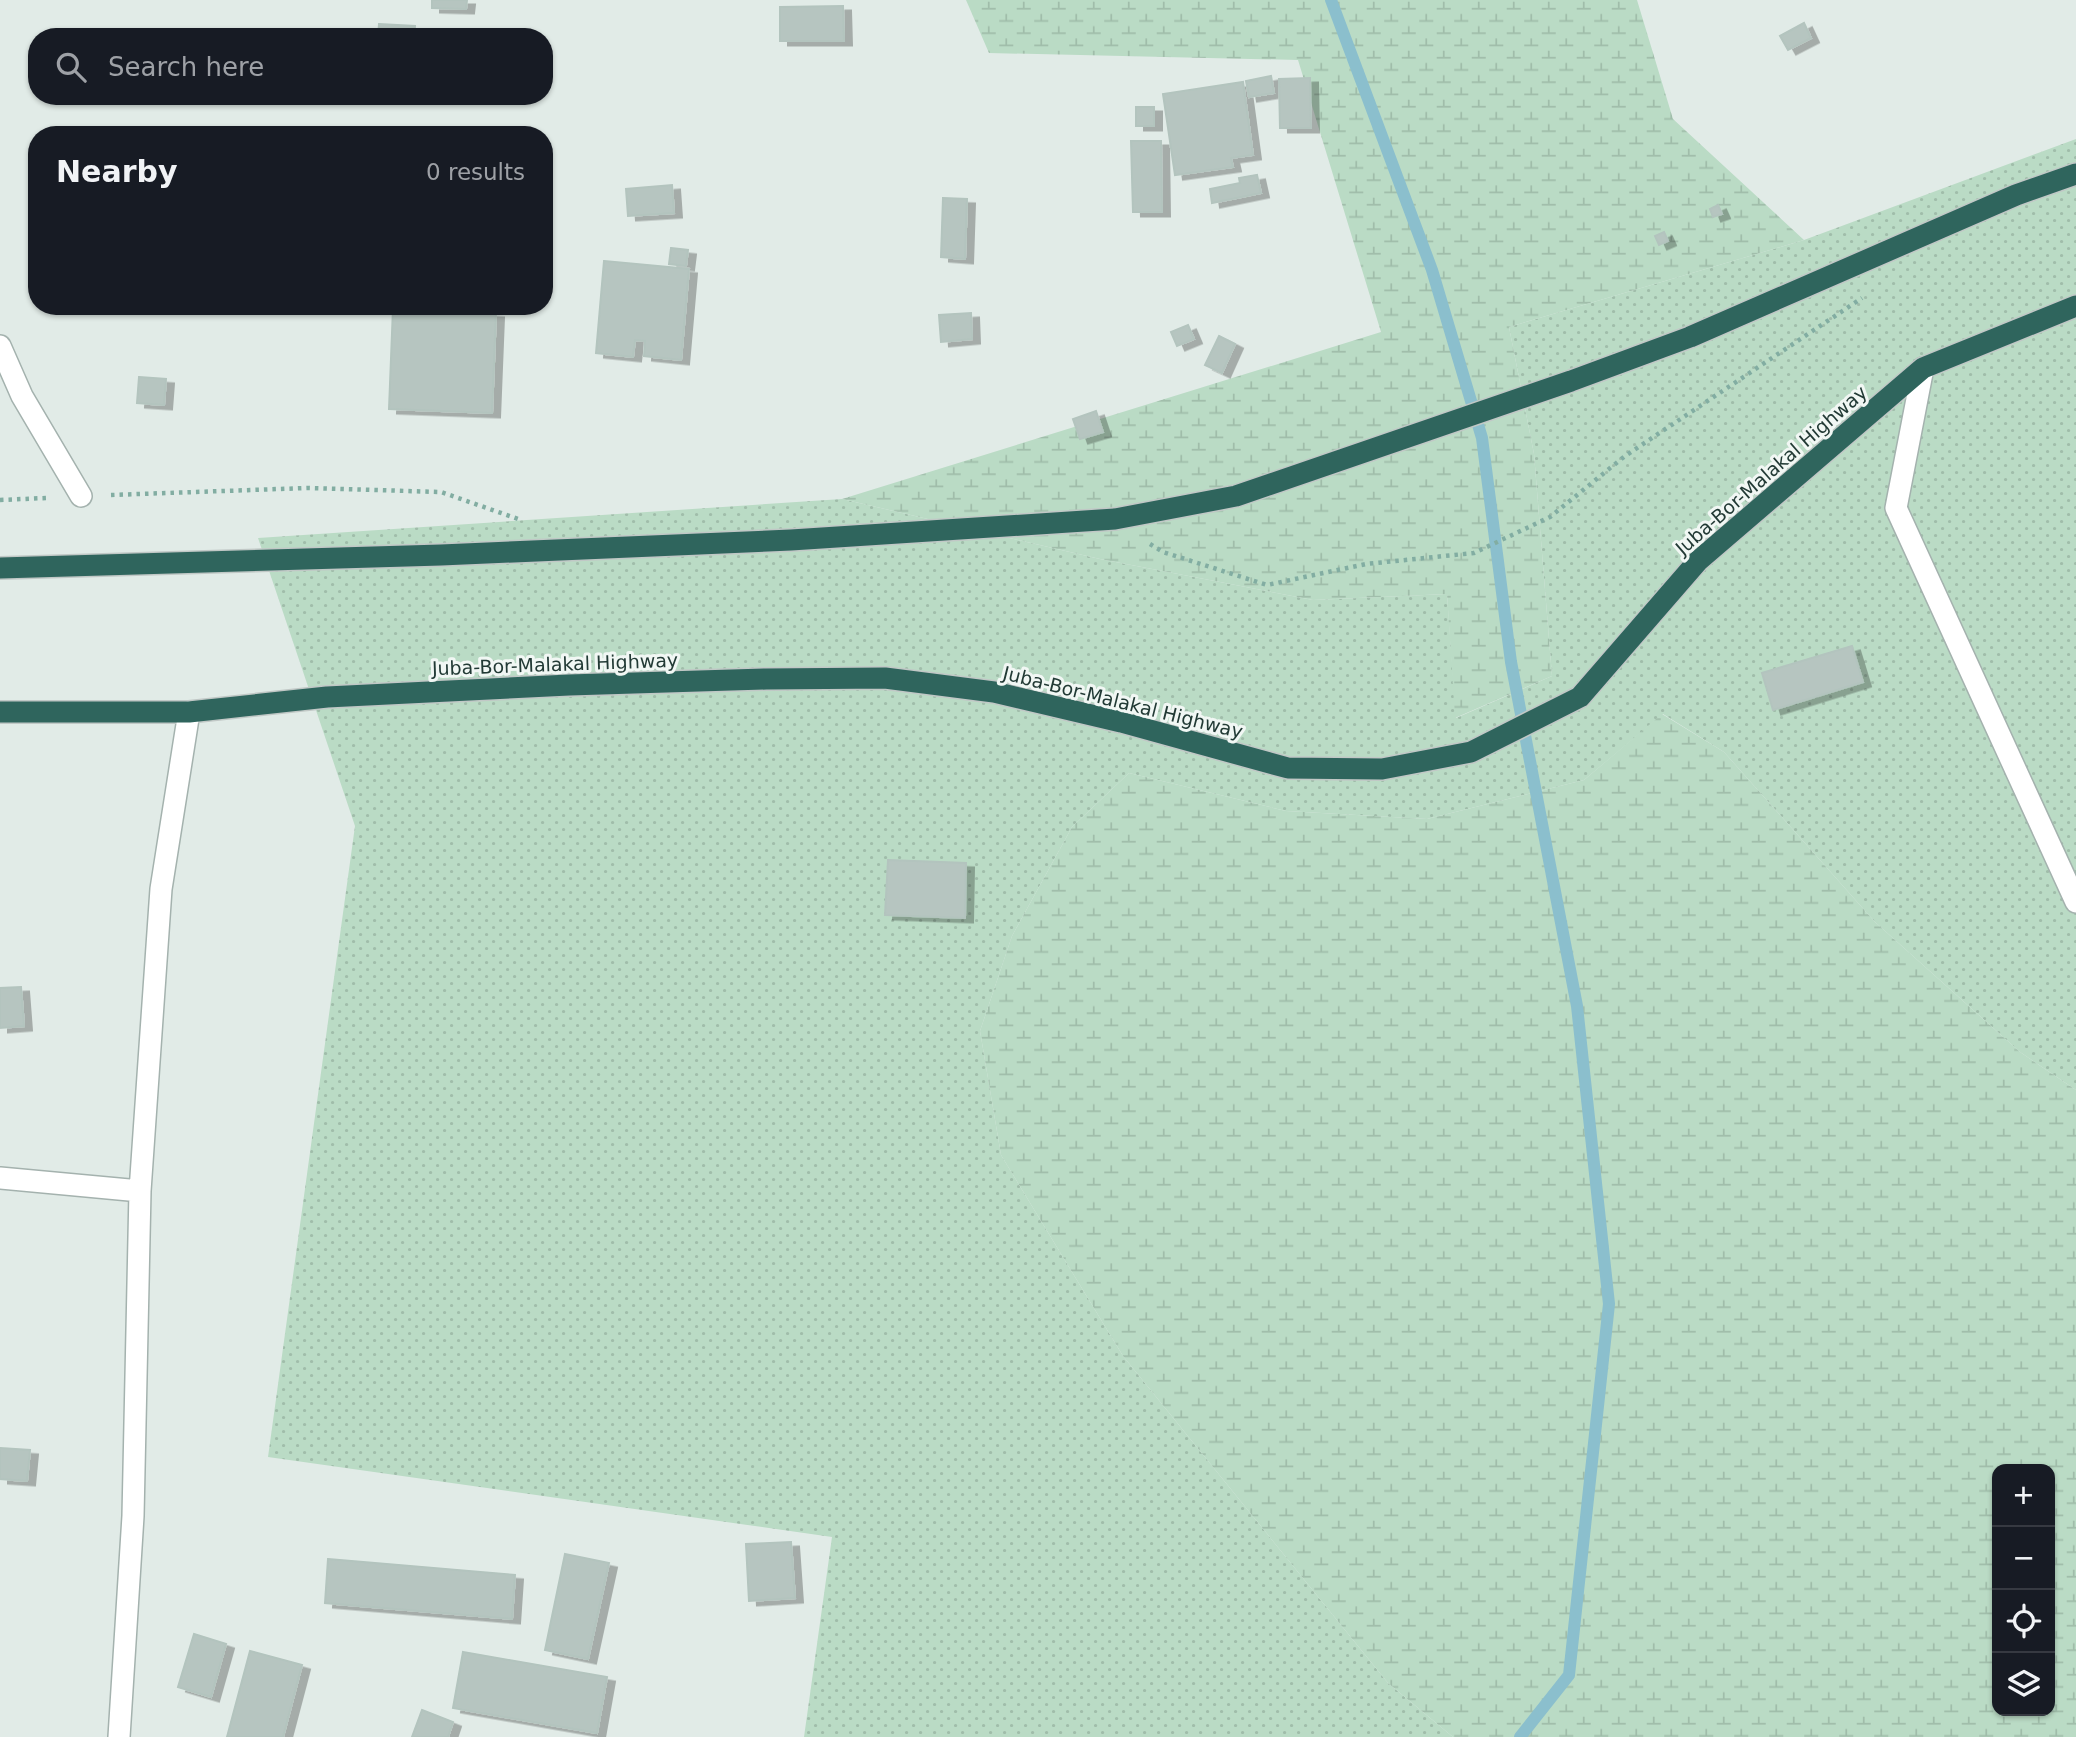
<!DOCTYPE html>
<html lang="en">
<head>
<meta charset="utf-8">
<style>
  body { margin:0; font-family:"DejaVu Sans",sans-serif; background:#242831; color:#f1f3f6 }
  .controls { position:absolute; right:21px; bottom:21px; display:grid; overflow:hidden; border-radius:14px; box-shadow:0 2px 5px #0004 }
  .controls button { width:63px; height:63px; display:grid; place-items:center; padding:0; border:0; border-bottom:2px solid #363941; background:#171b24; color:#f1f3f6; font:35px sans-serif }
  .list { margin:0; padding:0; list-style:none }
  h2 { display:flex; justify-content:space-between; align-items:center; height:91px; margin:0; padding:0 28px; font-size:30px }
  h2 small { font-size:23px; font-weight:400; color:#9ea1a6 }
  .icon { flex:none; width:38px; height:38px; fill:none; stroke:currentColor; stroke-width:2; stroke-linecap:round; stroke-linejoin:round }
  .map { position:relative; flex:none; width:2076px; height:1737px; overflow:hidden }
  .search { position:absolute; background:#171b24; box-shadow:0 2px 5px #0004; left:28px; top:28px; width:525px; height:77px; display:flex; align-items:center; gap:18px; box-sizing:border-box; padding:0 24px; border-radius:28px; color:#9ea1a6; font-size:26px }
  .panel { position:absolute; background:#171b24; box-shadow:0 2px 5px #0004; left:28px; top:126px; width:525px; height:189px; border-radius:28px }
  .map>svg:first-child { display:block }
  .grass { fill:url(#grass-dots) }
  .wetland { fill:url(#wetland-marsh); fill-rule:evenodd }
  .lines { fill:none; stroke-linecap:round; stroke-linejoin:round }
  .stream { stroke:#8bbfcd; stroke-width:12 }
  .building { fill:#b6c5c0; stroke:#b3c4be; stroke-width:2; filter:url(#shadow) }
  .street-casing { stroke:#a4b2ae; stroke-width:24 }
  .highway-casing { stroke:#c1c8c6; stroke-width:24 }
  .path { stroke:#82ada2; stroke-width:4.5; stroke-dasharray:3.5 5; stroke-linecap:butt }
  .street { stroke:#fff; stroke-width:21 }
  .highway { stroke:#2f655d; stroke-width:21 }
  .labels { text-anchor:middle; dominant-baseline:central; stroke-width:6; stroke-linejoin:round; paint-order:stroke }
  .street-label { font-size:19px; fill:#223a35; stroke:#f1f7f4 }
</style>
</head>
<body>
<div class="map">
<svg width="2076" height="1737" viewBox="0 0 2076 1737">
  <defs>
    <pattern id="grass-dots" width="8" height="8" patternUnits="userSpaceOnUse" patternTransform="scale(1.75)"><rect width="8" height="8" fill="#badbc5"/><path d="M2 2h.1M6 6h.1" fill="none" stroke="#a0bdaa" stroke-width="1.8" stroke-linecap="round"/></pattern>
    <pattern id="wetland-marsh" width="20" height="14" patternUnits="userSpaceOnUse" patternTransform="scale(1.75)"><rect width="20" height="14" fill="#badbc5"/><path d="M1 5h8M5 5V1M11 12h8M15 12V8" fill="none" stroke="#a0bdaa"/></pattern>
    <filter id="shadow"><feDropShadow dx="8" dy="4.5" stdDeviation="0" flood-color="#0004"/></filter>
  </defs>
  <rect width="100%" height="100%" fill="#e1ebe7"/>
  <path class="grass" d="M2076,139v951l-56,-38 -145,-130 -151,-170 -61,-38 -79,66 -157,39 -141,-8 -157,-38 -57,54 -60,109 -32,95 21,124 122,201 265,327 65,54h-649l28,-200 -564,-80 87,-631 -97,-288 584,-39 258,60 213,41 134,-6 9,124 96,-42 -18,-222 -25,-127 295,-87z"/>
  <path class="wetland" d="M966,0h671l36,119 131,121 -295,87 25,127 18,222 -97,42 -8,-124 -134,6 -213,-41 -258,-60 539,-167 -83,-272 -309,-7z
    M1662,714l62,38 151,170 145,130 56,38v647h-623l-65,-54 -265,-327 -122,-201 -21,-124 32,-95 60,-109 57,-54 157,38 141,8 157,-39zM1997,1469h53v242h-53z"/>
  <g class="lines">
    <path class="stream" d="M1331,0l101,270 50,168 29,224 66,344 32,298 -40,371 -49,62"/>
  </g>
  <path class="building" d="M432,0h35l-1,9 -34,-1z
    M843,6l1,35h-64v-34z
    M1804,23l7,15 -23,12 -8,-14z
    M379,24l36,2 -1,11h-36z
    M1271,76l3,17 -25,4 -3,-16z
    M1310,78l1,50h-31l-1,-49z
    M1243,82l10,73 -22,3 2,9 -58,8 -12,-81z
    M1136,107h18v19h-18z
    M1131,141h30l1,71h-29z
    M1257,175l4,18 -49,10 -2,-14 30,-6 -1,-5z
    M672,185l2,28 -46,3 -2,-27z
    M943,198l24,1 -2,60 -24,-2z
    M1718,205l4,9 -9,3 -3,-8z
    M1664,232l4,9 -9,4 -4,-9z
    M671,248l17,2 -2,16 -17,-2z
    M604,261l85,8 -8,91 -37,-4 1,-15 -10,-1 -2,17 -37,-4z
    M393,308l103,5 -4,100 -103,-4z
    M971,313l1,26 -31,3 -2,-27z
    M1188,325l6,14 -17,7 -6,-14z
    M1219,336l16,8 -13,29 -17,-8z
    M139,377l27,2 -2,26 -27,-2z
    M1096,411l7,21 -23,7 -7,-20z
    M1852,646l11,36 -90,28 -11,-37z
    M888,860l78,3 -1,55 -80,-3z
    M21,987l3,39 -24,2v-40z
    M0,1448l30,2 -3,31 -27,-2z
    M791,1542l4,56 -46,3 -3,-57z
    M565,1554l44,9 -21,96 -43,-9z
    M328,1559l187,16 -3,44 -187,-16z
    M194,1634l32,10 -15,53 -33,-10z
    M250,1651l52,14 -19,72h-56z
    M463,1652l144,25 -10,56 -144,-25z
    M422,1710l31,12 -5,15h-36z"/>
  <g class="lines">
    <defs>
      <path id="street" d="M0,346l22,50 59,100
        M1923,368l-27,140 180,394
        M0,1178l140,13
        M119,1737l14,-221 7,-325 21,-302 28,-177"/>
      <path id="highway" d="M0,568l441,-13 350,-15 324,-21 121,-23 335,-115 119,-44 326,-142 60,-21
        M0,712h189l138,-15 242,-12 197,-6 119,-1 109,14 127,30 167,46 94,1 89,-17 109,-55 118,-136 225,-193 153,-62"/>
    </defs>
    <use href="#street" class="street-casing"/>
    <use href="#highway" class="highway-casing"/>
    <path class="path" d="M111,495l196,-7 134,4 80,28
      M0,500l46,-2
      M1150,544l13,8 104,33 99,-21 108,-11 76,-36 75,-61 237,-158"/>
    <use href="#street" class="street"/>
    <use href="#highway" class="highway"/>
  </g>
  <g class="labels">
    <g class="street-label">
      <text transform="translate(1771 470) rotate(-41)">Juba-Bor-Malakal Highway</text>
      <text transform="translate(555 664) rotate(-2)">Juba-Bor-Malakal Highway</text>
      <text transform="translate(1123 702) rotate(14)">Juba-Bor-Malakal Highway</text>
    </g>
  </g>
</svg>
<div class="controls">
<button>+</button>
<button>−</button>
<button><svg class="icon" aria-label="locate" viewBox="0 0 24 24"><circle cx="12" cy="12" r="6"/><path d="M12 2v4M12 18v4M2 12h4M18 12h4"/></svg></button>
<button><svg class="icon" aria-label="layers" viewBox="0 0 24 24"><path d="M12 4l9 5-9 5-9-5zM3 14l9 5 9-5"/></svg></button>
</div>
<div class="search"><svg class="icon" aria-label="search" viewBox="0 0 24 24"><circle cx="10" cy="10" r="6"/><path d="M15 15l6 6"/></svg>Search here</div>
<section class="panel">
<h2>Nearby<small>0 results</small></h2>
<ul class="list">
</ul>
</section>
</div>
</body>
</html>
